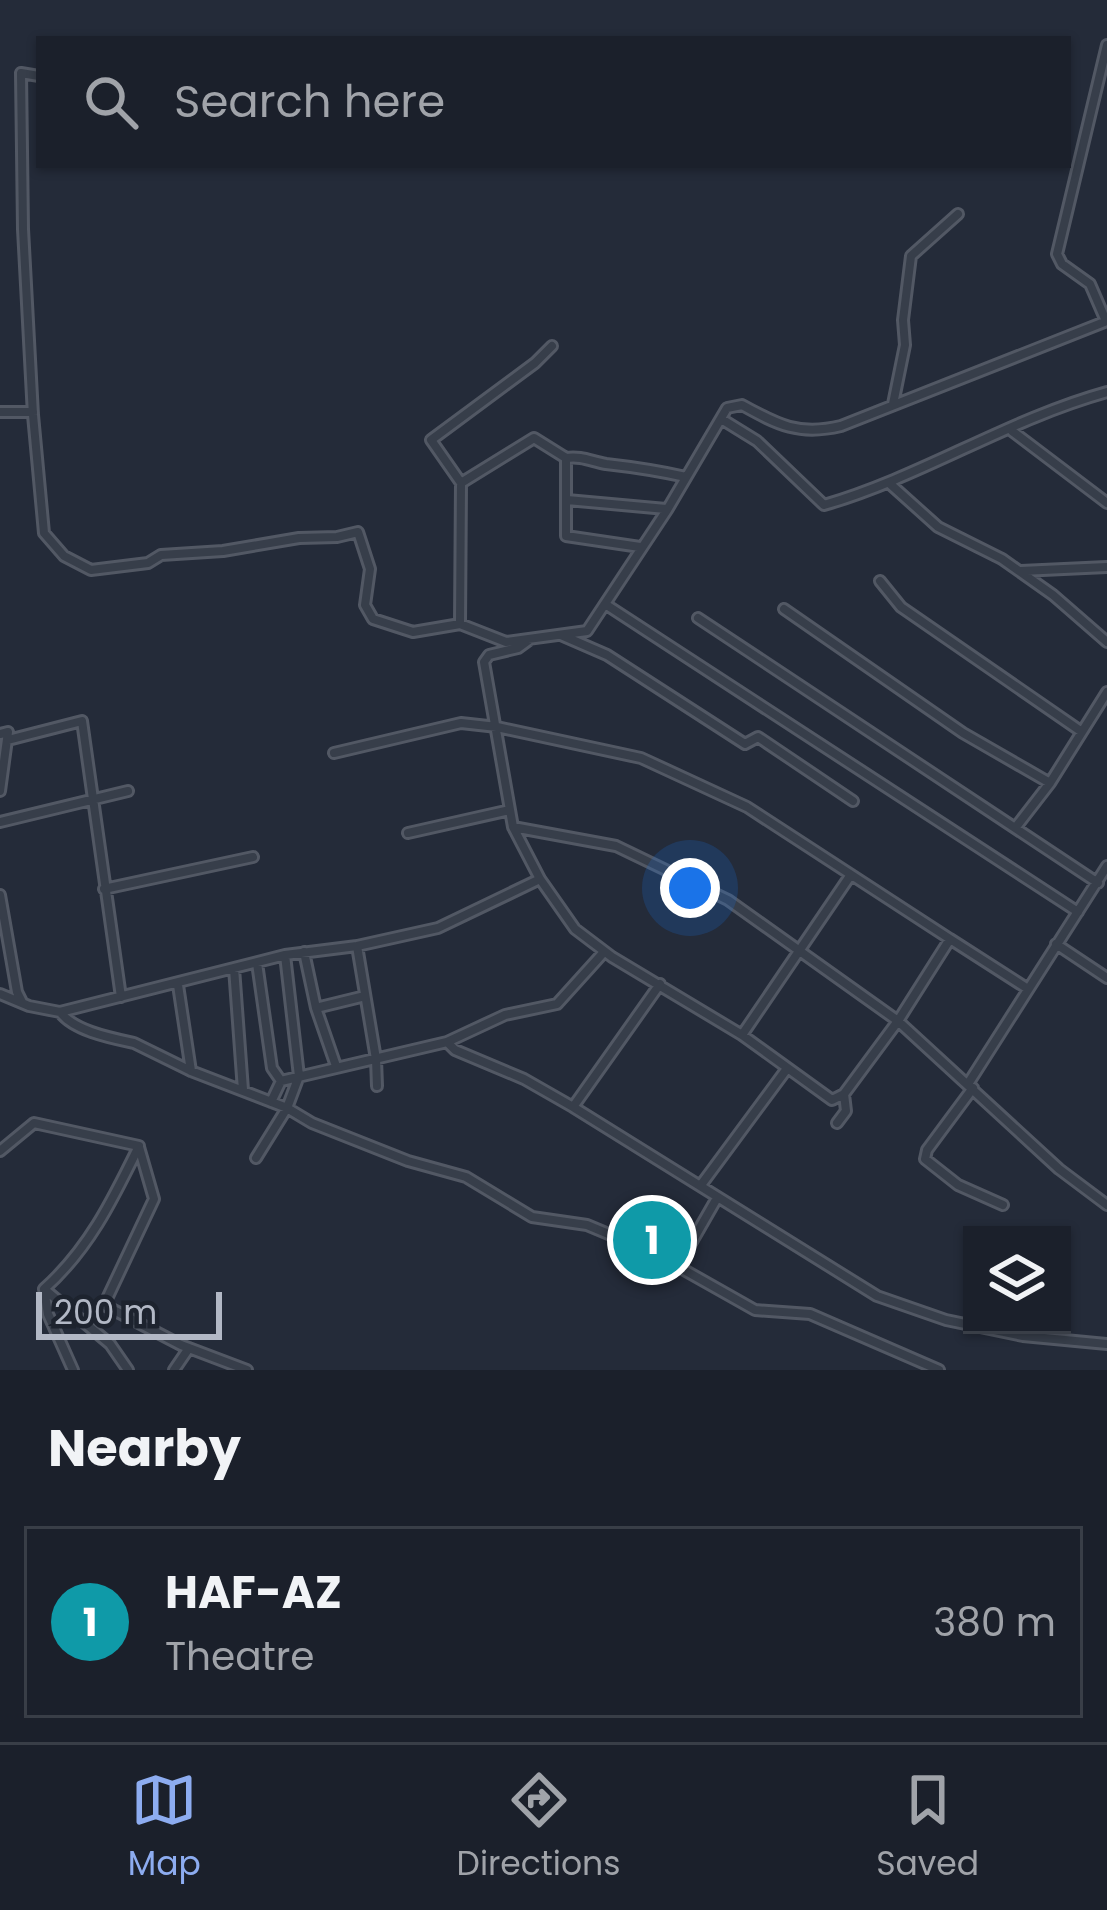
<!DOCTYPE html>
<html lang="en">
<head>
<meta charset="utf-8">
<style>
  body { margin:0; font-family:Poppins,sans-serif; background:#282d37; color:#f1f3f6 }
  .controls { position:absolute; right:36px; bottom:36px; display:grid; overflow:hidden; border-radius:0px; box-shadow:0 3px 9px #0004 }
  .controls button { width:108px; height:108px; display:grid; place-items:center; padding:0; border:0; border-bottom:3px solid #393e47; background:#1b202b; color:#f1f3f6; font:60px sans-serif }
  .scale { position:absolute; left:36px; bottom:30px; width:186px; box-sizing:border-box; padding-left:12px; border:6px solid #b2b8c5; border-top:0; font-size:33px; line-height:42px; white-space:nowrap; color:#b2b8c5; -webkit-text-stroke:9px #1d232e; paint-order:stroke }
  .you { position:absolute; left:690px; top:888px; width:42px; height:42px; margin:-30px; border:9px solid #fff; border-radius:50%; background:#1a73e8; box-shadow:0 0 0 18px #1a73e833 }
  .badge { display:grid; place-items:center; width:78px; height:78px; border-radius:50%; background:#8dacf0; color:#fff; font-size:39px; font-weight:700 }
  .pin { position:absolute; translate:-50% -50%; border:6px solid #fff; box-shadow:0 3px 12px #0006 }
  .list { margin:0; padding:0; list-style:none }
  h2 { display:flex; justify-content:space-between; align-items:center; height:156px; margin:0; padding:0 48px; font-size:51px }
  h2 small { font-size:39px; font-weight:400; color:#a0a3a9 }
  .list li { display:grid; grid-template-columns:78px 1fr auto; gap:36px; align-items:center; box-sizing:border-box; height:192px; margin:0 24px 24px; padding:0 24px; border:3px solid #393e47; border-radius:0px }
  .list b { display:block; font-size:45px; white-space:nowrap }
  .list p { margin:0; font-size:39px; white-space:nowrap; color:#a0a3a9 }
  .list em { font-size:39px; font-style:normal; color:#a0a3a9 }
  .icon { flex:none; width:66px; height:66px; fill:none; stroke:currentColor; stroke-width:2; stroke-linecap:round; stroke-linejoin:round }
  .map { position:relative; flex:none; width:1107px; height:1370px; overflow:hidden }
  .search { position:absolute; background:#1b202b; box-shadow:0 3px 9px #0004; left:36px; right:36px; top:36px; height:132px; display:flex; align-items:center; gap:30px; box-sizing:border-box; padding:0 42px; border-radius:0px; color:#a0a3a9; font-size:45px }
  .sheet { height:372px; background:#1b202b }
  nav { display:flex; justify-content:space-around; align-items:center; box-sizing:border-box; height:168px; border-top:3px solid #393e47; background:#1b202b; font-size:33px; color:#a0a3a9 }
  nav a { display:grid; justify-items:center; gap:6px }
  nav .on { color:#8dacf0 }
  .map>svg:first-child { display:block }
  .lines { fill:none; stroke-linecap:round; stroke-linejoin:round }
  .minor-casing { stroke:#525864; stroke-width:14 }
  .minor { stroke:#373e4a; stroke-width:8 }
</style>
</head>
<body>
<div class="map">
<svg width="1107" height="1370" viewBox="0 0 1107 1370">
  <rect width="100%" height="100%" fill="#242b39"/>
  <g class="lines">
    <defs>
      <path id="minor" d="M39,76l-18,-3 2,156 10,186 11,118 20,23 27,14 57,-7 13,-8 62,-4 76,-13 38,-1 21,-5 12,37 -5,36 8,14 40,13 47,-8 46,18 81,-11 80,-121 60,-102 15,-3c36,20 57,31 99,21l266,-105
        M1106,321l-16,-37 -28,-20 -5,-10 50,-209
        M893,404l12,-59 -2,-25 8,-64 47,-42
        M0,412h33
        M723,420l34,21 67,64c97,-28 185,-86 283,-113
        M1012,431l95,72
        M461,483l73,-45 32,20
        M889,483l49,44 64,32 51,36 54,47
        M567,500l99,9
        M640,547l-74,-11v-78c16,-2 24,3 40,6 27,3 53,7 80,13
        M1021,571l86,-4
        M880,581l21,26 181,125
        M605,604l473,308
        M784,609l179,124 87,50
        M698,618l400,265
        M460,624l1,-141 -30,-43 104,-77 17,-17
        M561,635l46,20 138,89 13,-7 95,64
        M529,640l-11,8 -29,7 -5,7 29,165 103,19 112,54 170,121 161,148 48,36
        M0,734l8,-2 -8,59
        M8,740l74,-19 39,276
        M334,753l127,-30 36,4 144,31 106,49 203,132 -52,82 -54,73 -12,6 -90,-65 -130,-78 -37,-28 -35,-50 -27,-52
        M0,822l128,-31
        M1016,827l34,-44 57,-91
        M408,833l102,-23
        M104,889l149,-32
        M0,895l17,97 5,10
        M950,939l78,50
        M1056,944l51,34
        M357,946l19,113 1,27
        M304,952l12,56 20,58
        M257,963l15,105 9,13 -10,21
        M234,968l9,122
        M178,985l13,86
        M0,994l29,12 31,6c14,19 51,26 74,31l57,28 96,37 25,15 96,38 58,16 66,40 55,8 67,28 101,57 55,4 129,56
        M316,1008l49,-12
        M60,1012l225,-57 72,-9 81,-18 102,-49
        M742,1035l108,-159
        M447,1042l8,8 69,29 49,28 304,189 69,24 77,16 84,8
        M281,1081l166,-39 58,-27 52,-11 47,-52
        M968,1084l139,-218
        M973,1088l-46,62 -2,9 33,26 45,20
        M573,1107l87,-123
        M837,1123l9,-12 -2,-17
        M139,1147l15,52 -50,106 77,40 66,25
        M0,1151l34,-28 105,23c-26,53 -50,103 -95,143l4,25 25,56
        M256,1158l31,-50 12,-32 -14,-121
        M701,1185l85,-115
        M678,1266l39,-68
        M44,1289l66,55 18,26
        M174,1370l15,-22"/>
    </defs>
    <use href="#minor" class="minor-casing"/>
    <use href="#minor" class="minor"/>
  </g>
</svg>
<div class="controls">
<button><svg class="icon" aria-label="layers" viewBox="0 0 24 24"><path d="M12 4l9 5-9 5-9-5zM3 14l9 5 9-5"/></svg></button>
</div>
<div class="scale">200 m</div>
<div class="you"></div>
<div class="pin badge" style="left:652px;top:1240px;background:#0f9aa8">1</div>
<div class="search"><svg class="icon" aria-label="search" viewBox="0 0 24 24"><circle cx="10" cy="10" r="6"/><path d="M15 15l6 6"/></svg>Search here</div>
</div>
<section class="sheet">
<h2>Nearby<small></small></h2>
<ul class="list">
<li><span class="badge" style="background:#0f9aa8">1</span><div><b>HAF-AZ</b><p>Theatre</p></div><em>380 m</em></li>
</ul>
</section>
<nav>
<a class="on"><svg class="icon" aria-label="map" viewBox="0 0 24 24"><path d="M3 6l6-2 6 2 6-2v14l-6 2-6-2-6 2zM9 4v14M15 6v14"/></svg>Map</a>
<a><svg class="icon" aria-label="directions" viewBox="0 0 24 24"><path d="M12 3l9 9-9 9-9-9zM9 14v-3h6M13 9l2 2-2 2"/></svg>Directions</a>
<a><svg class="icon" aria-label="saved" viewBox="0 0 24 24"><path d="M7 4h10v16l-5-4-5 4z"/></svg>Saved</a>
</nav>
</body>
</html>
